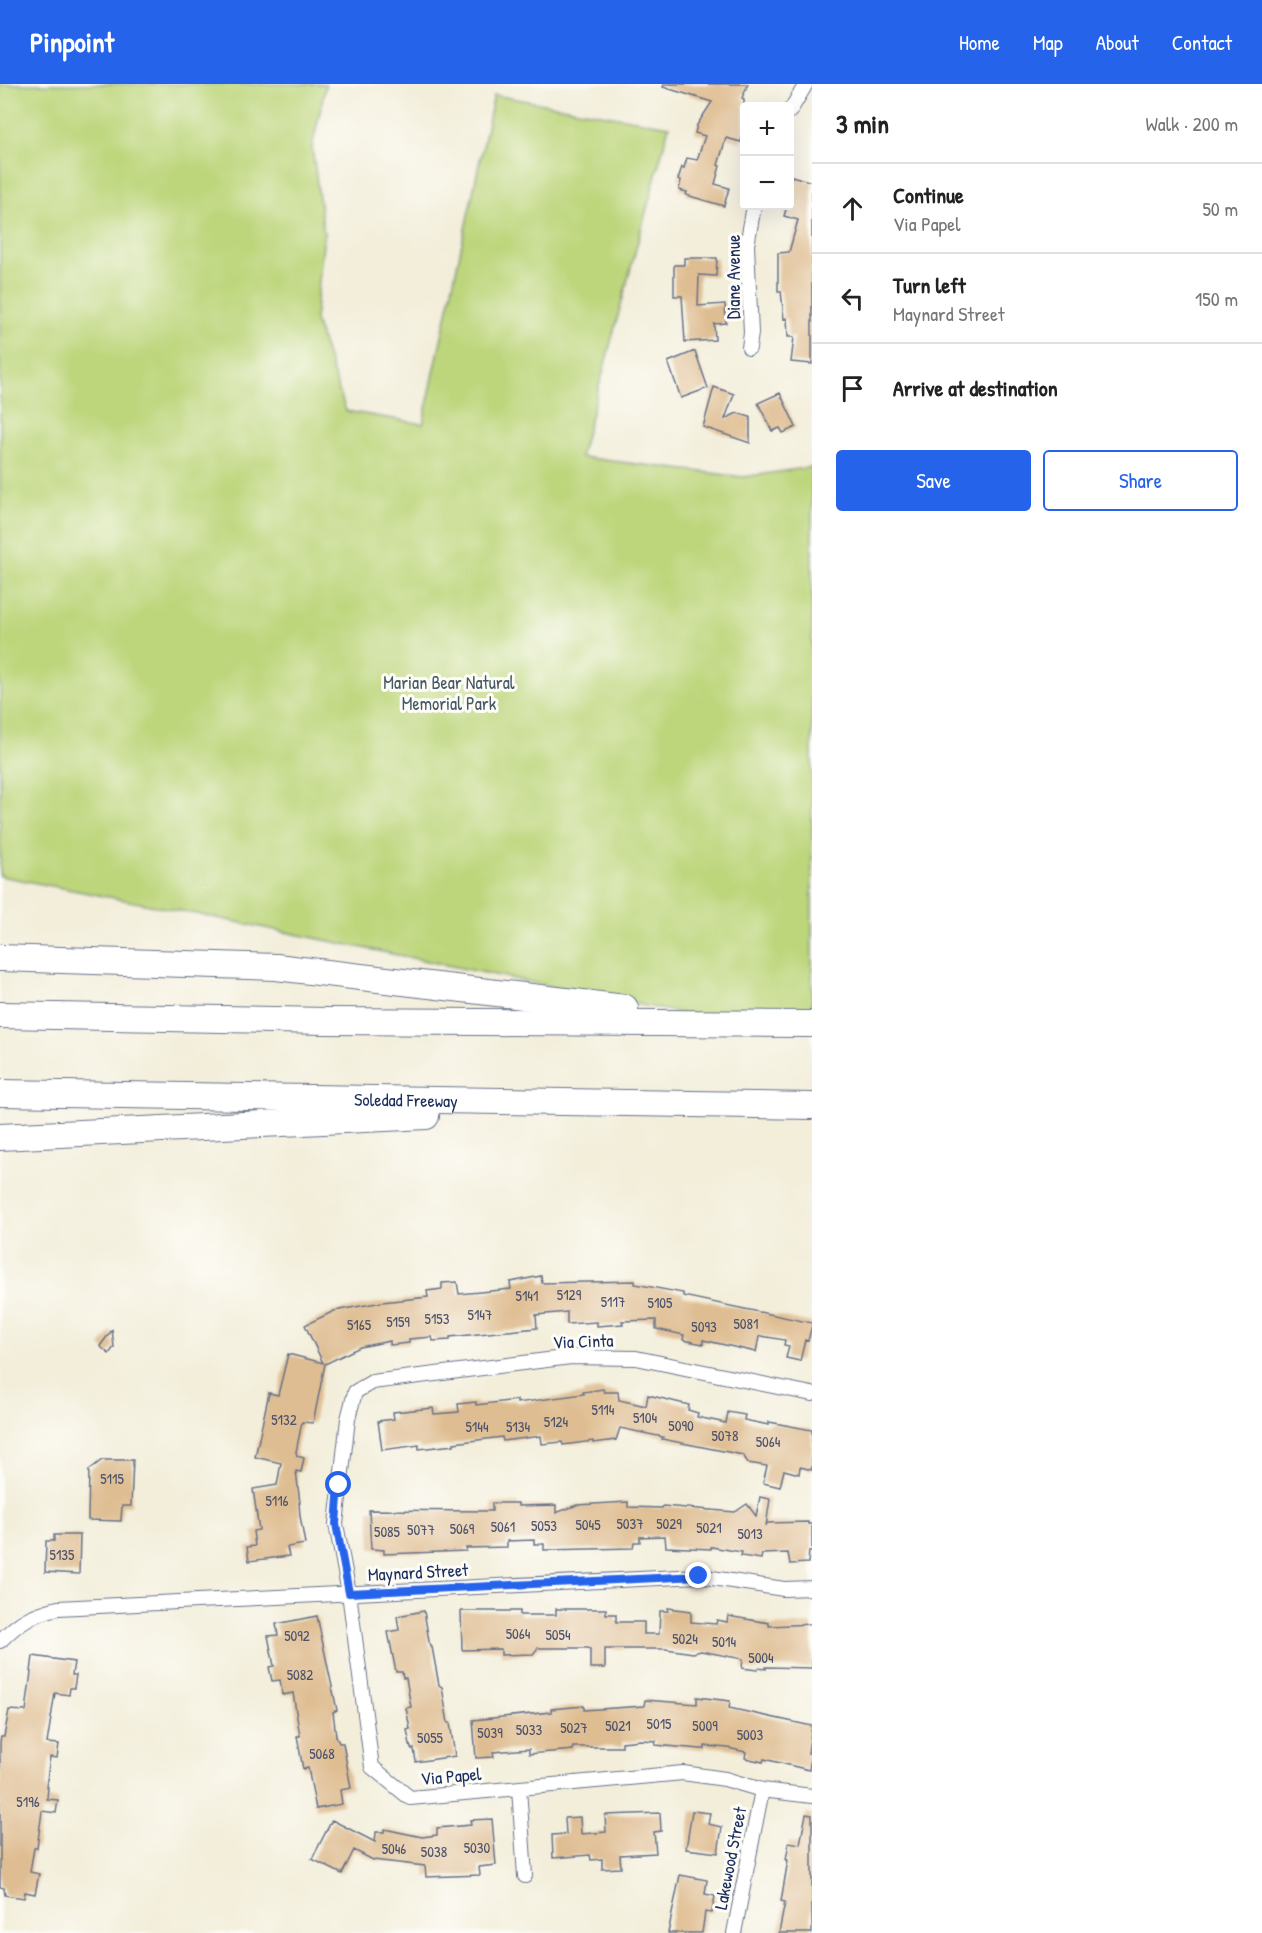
<!DOCTYPE html>
<html lang="en">
<head>
<meta charset="utf-8">
<style>
  body { margin:0; font-family:"Patrick Hand",sans-serif; background:#f6f6f6; color:#222 }
  .controls { position:absolute; right:18px; top:18px; display:grid; overflow:hidden; border-radius:6px; box-shadow:0 6px 24px #0002 }
  .controls button { width:54px; height:54px; display:grid; place-items:center; padding:0; border:0; border-bottom:2px solid #e0e0e0; background:#fff; color:#222; font:30px sans-serif }
  .stop { position:absolute; width:18px; height:18px; margin:-14px; border:4px solid #2563eb; border-radius:50%; background:#fff }
  .stop.end { background:#2563eb; border-color:#fff; box-shadow:0 2px 6px #0008 }
  .list { margin:0; padding:0; list-style:none }
  h2 { display:flex; justify-content:space-between; align-items:center; height:78px; margin:0; padding:0 24px; font-size:26px }
  h2 small { font-size:20px; font-weight:400; color:#767676 }
  .list li { display:grid; grid-template-columns:39px 1fr auto; gap:18px; align-items:center; box-sizing:border-box; height:90px; padding:0 24px; border-top:2px solid #e0e0e0 }
  .list b { display:block; font-size:22px; white-space:nowrap }
  .list p { margin:0; font-size:20px; white-space:nowrap; color:#767676 }
  .list em { font-size:20px; font-style:normal; color:#767676 }
  .actions { display:flex; gap:12px; padding:18px 24px }
  .actions a { flex:1; padding:14px 0; border:2px solid #2563eb; border-radius:6px; text-align:center; font-size:21px; color:#2563eb }
  .actions .main { background:#2563eb; color:#fff }
  .icon { flex:none; width:33px; height:33px; fill:none; stroke:currentColor; stroke-width:2; stroke-linecap:round; stroke-linejoin:round }
  .map { position:relative; flex:none; width:812px; height:1849px; overflow:hidden }
  header { display:flex; align-items:center; gap:36px; box-sizing:border-box; height:84px; padding:0 30px; background:#2563eb; color:#fff }
  header strong { font-size:28px }
  nav { display:flex; gap:33px; margin-inline-start:auto; font-size:21px }
  main { display:flex }
  aside { flex:1; background:#fff }
  .map>svg:first-child { display:block }
  .green { fill:#bdd67b; stroke:#6c826c; stroke-width:1.5 }
  .building { fill:#dfbd92 }
  .lines { fill:none; stroke-linecap:round; stroke-linejoin:round }
  .minor-casing { stroke:#677289; stroke-width:16 }
  .motorway-casing { stroke:#677289; stroke-width:28 }
  .minor { stroke:#fff; stroke-width:14 }
  .motorway { stroke:#fff; stroke-width:26 }
  .route { stroke:#2563eb; stroke-width:8 }
  .labels { text-anchor:middle; dominant-baseline:central; stroke-width:6; stroke-linejoin:round; paint-order:stroke }
  .number-label { font-size:15px; fill:#4c526b }
  .street-label { font-size:18px; fill:#1b2f5e; stroke:#fdfcf7 }
  .park-label { font-size:18px; fill:#445965; stroke:#fdfcf7 }
</style>
</head>
<body>
<header>
<strong>Pinpoint</strong>
<nav><a>Home</a><a>Map</a><a>About</a><a>Contact</a></nav>
</header>
<main>
<div class="map">
<svg width="812" height="1849" viewBox="0 0 812 1849">
  <rect width="100%" height="100%" fill="#fdfcf7"/>
  <filter id="ink" filterUnits="userSpaceOnUse"><feTurbulence type="fractalNoise" baseFrequency=".0167" numOctaves="2"/><feDisplacementMap in="SourceGraphic" scale="12" xChannelSelector="R" yChannelSelector="G"/><feConvolveMatrix kernelMatrix="1 2 1 2 8 2 1 2 1" color-interpolation-filters="sRGB"/></filter>
  <filter id="wash" filterUnits="userSpaceOnUse"><feTurbulence type="fractalNoise" baseFrequency=".008" numOctaves="4" result="noise"/><feDisplacementMap in="SourceGraphic" scale="24" xChannelSelector="R" yChannelSelector="G"/><feGaussianBlur stdDeviation="1.35" result="paint"/><feColorMatrix in="noise" values="0 0 0 0 0 0 0 0 0 0 0 0 0 0 0 0 0 1.4 0 .05"/><feComposite in="paint" operator="in"/></filter>
  <g filter="url(#wash)">
    <rect width="100%" height="100%" fill="#f3eeda"/>
    <path class="green" d="M0,0h326l-14,63 12,87 -9,86 31,91 77,13 71,-329 175,31 -89,331 163,20 69,-10v562l-63,-2 -537,-110 -212,-41z"/>
    <g id="blocks">
      <path class="building" d="M664,0h84l-6,14 2,1v31l-3,12 -15,-4 -8,27 2,1 -5,18 14,4 -5,18 -38,-11 1,-3 -8,-2 2,-10 -3,-1 4,-12 2,1 3,-10 10,2 8,-24 -10,-3 2,-8 15,-23 -49,-15z
        M792,92l20,6v182l-21,-2 3,-25h-6l-1,-19 -3,1 -3,-28h-3v-38l11,-1 9,-32 -14,-4 3,-10h2v-22z
        M684,174h33l-1,18 -17,-1 -1,31 27,-2 1,19 -12,1 1,16 -30,2 -3,-46h-8v-31h10z
        M695,267l13,37 -27,10 -13,-36z
        M714,303l20,7 -9,25 12,-6 13,4v26l-47,-16z
        M780,309l16,34 -13,6 -3,-5 -8,3 -14,-28z
        M541,1192l1,7 93,-2v3l48,9v3l129,27v2l-4,16 -3,-1 -5,21 -14,-3 3,-12 -5,-1 1,-5 -24,-4 -2,1 -3,15 -53,-12v4l-20,-4 1,-5 -28,-6v-9l-34,1 1,3 -26,2v-4l-30,2v-12l-31,3 1,13 -87,9v3l-17,1 -1,-4 -23,2v4l-19,2v-4l-30,6 -35,17 -12,59 -11,-1 -6,30 1,4 7,2 -3,14 -5,-1 4,32h-1l1,13 5,28 -18,3 2,9 -40,5 -2,-14 8,-1 -2,-15 6,-1 -6,-41 24,-4 4,-22 -26,-6 14,-64 9,2 10,-41 35,9 -18,-38 29,-14 48,-9 46,-5 -1,-6 15,-2v-6l15,-1 2,12 52,-5 -1,-7z
        M112,1246l2,17 -5,7 -9,-8z
        M603,1305l1,3h14l1,8 27,6 2,-11 41,10 -1,5 10,3 -1,4 29,6 2,-11 17,3 -1,5 25,5v-3l43,8v40l-12,-3 -1,7 -15,-4 -4,17 -17,-4 4,-17 -19,-3 -5,-8 -81,-16 1,-2 -43,-9 -4,12 -23,3v-2l-30,4 -1,-3 -20,2 -1,-8 -38,5 -1,-4 -48,6v2l-35,4v-4l-37,5 -4,-29 16,-2 -1,-7 40,-4 1,6 25,-2 -1,-8 18,-2v3l41,-5v3l67,-9 -1,-2z
        M102,1376h31l-2,46h-9l-1,15 -33,-1 1,-50z
        M760,1413l10,2 -4,27 1,-3 41,-1v2h4v27h-3l-1,12 -18,1 -2,-11 -26,1 -1,5 -20,-3 1,-4 -31,-5v2l-45,-2 -1,-11 -25,1v5h-6l-1,6 -89,2v-6h-10v-4l-27,1v6l-41,1v3l-82,3v-4l-13,-1 -2,-39 117,1h6v-8h26v3l38,-1v8l21,-8 51,-3v5l34,1 1,-2 72,6 12,-8 9,12z
        M54,1451h26l-1,39 -34,-2 1,-31h8z
        M668,1524l23,3v11l25,2 1,-4 10,2 1,-6 41,7v3l43,-2v44l-46,-1v2l-8,-1 -1,2 -15,-2 1,-9 -42,-8 -8,2 -27,-4h-61v19h-15v-19l-2,-1h-50l-5,6 -32,1v-6l-39,1 -1,-39h59v4h36v-6h50v5h10v8h28v12h15l1,-23h8z
        M424,1527l6,36h2l7,38 3,2 6,36h2l5,33 -39,6 -2,-13h-3l-4,-19 3,-1 -4,-21 5,-1 -5,-29h-3l-1,-6h-6l-8,-40 11,-2 -2,-14z
        M317,1532l20,94 -4,2 3,24 3,7h4l8,45 -11,2 2,14 -26,5 -8,-41 -5,1 -6,-33h3l-7,-43 -10,2 -3,-15 -8,1 -3,-14 5,-1 -6,-30 10,-1 -2,-11z
        M33,1572l41,6 -2,13h4l-2,13h-4l-1,7 -14,-2 -8,50 12,1 -2,14 -7,-1 -4,30h2l-1,12 11,1 -2,13 -14,-2 -5,37h-3l-4,24 9,2 -4,20 -10,-2 -1,6 -19,-3 -1,-7 -4,-1v-144l1,-6h3l5,-27 17,1z
        M697,1613l33,4 -1,7 83,18 -4,27h4l-3,17 -45,-11 -1,3 -18,-4 1,-6 -18,-4 -23,-2v3h-4l-46,-4 1,-4 -15,-1 -19,2v5h-49v3l-44,4v-5l-36,3 1,5 -18,1 -3,-38 78,-8v-3l33,-3v4l60,-4 1,-6 52,4z
        M692,1727l18,2 -2,11 14,3 -4,26 -32,-4z
        M660,1729l1,18 -7,1 2,21 -36,2 1,13 -19,1v-10l-11,1 -1,-5 -37,3 -1,-23 14,-1 -1,-16 15,-1 1,17 25,-2 -1,-17z
        M806,1730l6,1v118h-33l6,-31 -4,-1 7,-41h-2l3,-18 11,2z
        M492,1735l4,46 -17,2 1,8 -54,2 -1,-11 -52,-6 -19,-10 -12,24 -30,-15 20,-39 43,22 1,-10h8v-3l38,8 15,-2v-7l34,-3 -1,-5z
        M680,1791l27,5 -2,14 10,2 -3,17 -7,-1 -3,21h-34z"/>
    </g>
  </g>
  <g filter="url(#ink)">
    <use href="#blocks" fill-opacity="0" stroke="#677289" stroke-width="1.5"/>
    <g class="lines">
      <defs>
        <path id="minor" d="M790,27l16,-27
          M749,264l2,-15 -4,-88 7,-39
          M812,1310l-176,-36 -65,-1 -199,25 -17,10 -7,27 -12,105 13,69 23,174 38,31 273,-25 42,6 37,11 50,6
          M0,1557c20,-20 30,-26 58,-33l641,-32 85,13 28,-1
          M519,1704l6,88
          M734,1849l28,-143"/>
        <g id="motorway">
          <path d="M0,874l276,9 349,41"/>
          <path d="M0,931l327,6 485,3"/>
          <path id="s1" d="M0,1009l812,13"/>
          <path d="M0,1053l426,-21"/>
        </g>
      </defs>
      <use href="#minor" class="minor-casing"/>
      <use href="#motorway" class="motorway-casing"/>
      <use href="#minor" class="minor"/>
      <use href="#motorway" class="motorway"/>
    </g>
  </g>
  <g class="lines" filter="url(#ink)">
    <path class="route" d="M339,1401l-3,39 13,69 350,-17"/>
  </g>
  <g class="labels">
    <g class="number-label">
      <text x="569" y="1210">5129</text>
      <text x="527" y="1211">5141</text>
      <text x="613" y="1217">5117</text>
      <text x="660" y="1218">5105</text>
      <text x="480" y="1230">5147</text>
      <text x="437" y="1234">5153</text>
      <text x="398" y="1237">5159</text>
      <text x="746" y="1239">5081</text>
      <text x="359" y="1240">5165</text>
      <text x="704" y="1242">5093</text>
      <text x="603" y="1325">5114</text>
      <text x="645" y="1333">5104</text>
      <text x="284" y="1335">5132</text>
      <text x="556" y="1337">5124</text>
      <text x="681" y="1341">5090</text>
      <text x="477" y="1342">5144</text>
      <text x="518" y="1342">5134</text>
      <text x="725" y="1351">5078</text>
      <text x="768" y="1357">5064</text>
      <text x="112" y="1394">5115</text>
      <text x="277" y="1416">5116</text>
      <text x="630" y="1439">5037</text>
      <text x="669" y="1439">5029</text>
      <text x="588" y="1440">5045</text>
      <text x="544" y="1441">5053</text>
      <text x="503" y="1442">5061</text>
      <text x="709" y="1443">5021</text>
      <text x="462" y="1444">5069</text>
      <text x="421" y="1445">5077</text>
      <text x="387" y="1447">5085</text>
      <text x="750" y="1449">5013</text>
      <text x="62" y="1470">5135</text>
      <text x="518" y="1549">5064</text>
      <text x="558" y="1550">5054</text>
      <text x="297" y="1551">5092</text>
      <text x="685" y="1554">5024</text>
      <text x="724" y="1557">5014</text>
      <text x="761" y="1573">5004</text>
      <text x="300" y="1590">5082</text>
      <text x="659" y="1639">5015</text>
      <text x="618" y="1641">5021</text>
      <text x="705" y="1641">5009</text>
      <text x="574" y="1643">5027</text>
      <text x="529" y="1645">5033</text>
      <text x="490" y="1648">5039</text>
      <text x="750" y="1650">5003</text>
      <text x="430" y="1653">5055</text>
      <text x="322" y="1669">5068</text>
      <text x="28" y="1717">5196</text>
      <text x="477" y="1763">5030</text>
      <text x="394" y="1764">5046</text>
      <text x="434" y="1767">5038</text>
    </g>
    <g class="street-label">
      <text transform="translate(733 193) rotate(-90)">Diane Avenue</text>
      <text stroke="none"><textPath href="#s1" startOffset="406">Soledad Freeway</textPath></text>
      <text transform="translate(583 1257) rotate(-2)">Via Cinta</text>
      <text transform="translate(418 1488) rotate(-3)">Maynard Street</text>
      <text transform="translate(451 1692) rotate(-5)">Via Papel</text>
      <text transform="translate(730 1774) rotate(-79)">Lakewood Street</text>
    </g>
    <g class="park-label">
      <text x="449" y="598">Marian Bear Natural<tspan x="449" dy="21">Memorial Park</tspan></text>
    </g>
  </g>
</svg>
<div class="controls">
<button>+</button>
<button>−</button>
</div>
<div class="stop" style="left:339px;top:1401px"></div>
<div class="stop end" style="left:699px;top:1492px"></div>
</div>
<aside>
<h2>3 min<small>Walk · 200 m</small></h2>
<ul class="list">
<li><svg class="icon" aria-label="ahead" viewBox="0 0 24 24"><path d="M12 20V5M6 11l6-6 6 6"/></svg><div><b>Continue</b><p>Via Papel</p></div><em>50 m</em></li>
<li><svg class="icon" aria-label="left" viewBox="0 0 24 24"><path d="M17 20v-9H6M10 6l-5 5 5 5"/></svg><div><b>Turn left</b><p>Maynard Street</p></div><em>150 m</em></li>
<li><svg class="icon" aria-label="arrive" viewBox="0 0 24 24"><path d="M6 21V4h12l-3 4 3 4H6"/></svg><div><b>Arrive at destination</b></div></li>
</ul>
<div class="actions"><a class="main">Save</a><a>Share</a></div>
</aside>
</main>
</body>
</html>
